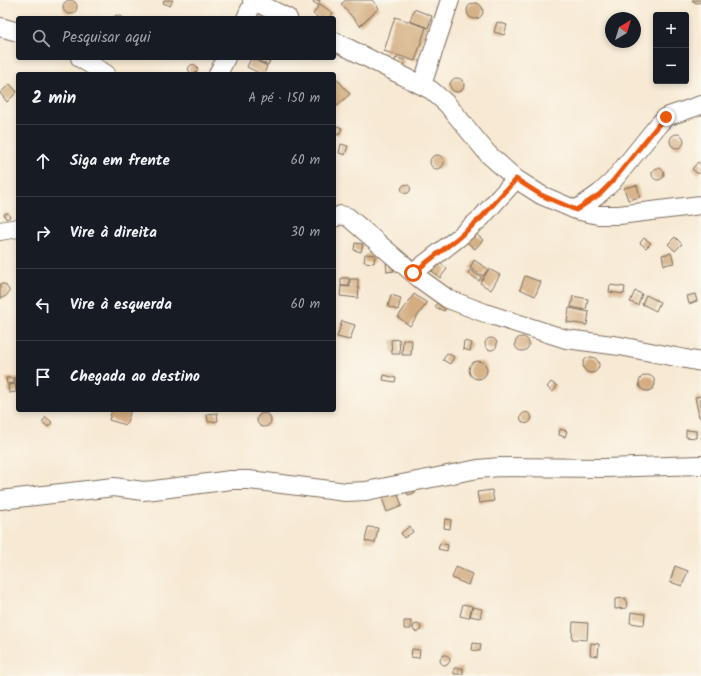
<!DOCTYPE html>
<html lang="pt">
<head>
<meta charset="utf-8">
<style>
  body { margin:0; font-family:Kalam,sans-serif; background:#242831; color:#f1f3f6 }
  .controls { position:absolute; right:12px; top:12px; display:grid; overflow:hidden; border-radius:4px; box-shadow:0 2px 6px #0003 }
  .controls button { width:36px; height:36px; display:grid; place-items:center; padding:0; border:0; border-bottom:1px solid #363941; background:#171b24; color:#f1f3f6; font:20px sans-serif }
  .compass { position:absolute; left:605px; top:12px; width:36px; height:36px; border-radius:50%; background:#171b24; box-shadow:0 2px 6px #0003; rotate:38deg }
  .stop { position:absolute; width:12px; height:12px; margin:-9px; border:3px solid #ea580c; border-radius:50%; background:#fff }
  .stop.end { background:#ea580c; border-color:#fff; box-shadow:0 1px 4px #0008 }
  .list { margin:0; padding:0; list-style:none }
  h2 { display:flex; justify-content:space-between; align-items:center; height:52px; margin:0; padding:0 16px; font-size:17px }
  h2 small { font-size:13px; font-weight:400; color:#9ea1a6 }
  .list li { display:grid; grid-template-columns:26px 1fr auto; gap:12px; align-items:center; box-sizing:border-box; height:72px; padding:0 16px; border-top:1px solid #363941 }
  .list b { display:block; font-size:15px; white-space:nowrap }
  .list em { font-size:13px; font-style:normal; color:#9ea1a6 }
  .icon { flex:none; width:22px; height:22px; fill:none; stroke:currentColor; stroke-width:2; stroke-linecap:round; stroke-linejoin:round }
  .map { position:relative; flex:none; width:701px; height:676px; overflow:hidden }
  .search { position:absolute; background:#171b24; box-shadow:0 2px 6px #0003; left:16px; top:16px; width:320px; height:44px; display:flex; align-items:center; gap:10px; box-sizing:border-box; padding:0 14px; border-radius:4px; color:#9ea1a6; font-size:15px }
  .panel { position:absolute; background:#171b24; box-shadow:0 2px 6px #0003; left:16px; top:72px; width:320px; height:340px; border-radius:4px }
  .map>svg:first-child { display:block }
  .building { fill:#d3ad80 }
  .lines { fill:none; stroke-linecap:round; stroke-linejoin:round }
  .street-casing { stroke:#7d6d5d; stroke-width:20 }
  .street { stroke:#fff; stroke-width:18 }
  .route { stroke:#ea580c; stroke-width:5 }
</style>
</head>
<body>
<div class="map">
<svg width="701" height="676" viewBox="0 0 701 676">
  <rect width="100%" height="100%" fill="#fbf7ec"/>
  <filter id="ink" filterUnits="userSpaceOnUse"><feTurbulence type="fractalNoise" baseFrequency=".025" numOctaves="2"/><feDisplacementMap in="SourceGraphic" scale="8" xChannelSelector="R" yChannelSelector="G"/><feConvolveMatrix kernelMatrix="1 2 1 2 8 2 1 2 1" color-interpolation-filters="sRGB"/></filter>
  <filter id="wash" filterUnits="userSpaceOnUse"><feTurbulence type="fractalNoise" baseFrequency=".012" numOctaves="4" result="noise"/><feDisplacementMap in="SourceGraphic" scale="16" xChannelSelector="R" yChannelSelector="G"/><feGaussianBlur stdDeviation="0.9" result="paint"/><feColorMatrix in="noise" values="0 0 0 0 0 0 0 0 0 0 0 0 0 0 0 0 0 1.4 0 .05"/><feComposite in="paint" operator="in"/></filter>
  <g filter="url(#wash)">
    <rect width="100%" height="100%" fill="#f7e9d3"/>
    <g id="blocks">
      <path class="building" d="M63 7a7 7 0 1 1 14 0a7 7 0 1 1-14 0Z
        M164,0h9l-3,6 -7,-3z
        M314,0h6l-2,5 -5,-3z
        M346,0h26l7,8 -19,18 -19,-22z
        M692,0h9v2l-5,1z
        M467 11a8 8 0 1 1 16 0a8 8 0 1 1-16 0Z
        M320,4l13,9 -3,5h-11l-6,-4z
        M414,9l18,7 -4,12 -18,-7z
        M117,15l3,1 3,2h-11z
        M395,17l31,10 -11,34 -31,-10z
        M497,22l10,3 -3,10 -10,-3z
        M251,58l16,8 -3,8h-3l-14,-7z
        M260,58h11l-3,7 -9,-4z
        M396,58l9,2 -2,7 -9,-3z
        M188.5 69a4.5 4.5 0 1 1 9 0a4.5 4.5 0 1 1-9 0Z
        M450 85a7 7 0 1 1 14 0a7 7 0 1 1-14 0Z
        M337,79l13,15 -14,13 -2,-2v-24z
        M10,84l7,8 -10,10 -7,-9z
        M337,126l5,2 -3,7 -5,-2z
        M670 141a7 7 0 1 1 14 0a7 7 0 1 1-14 0Z
        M341,144l7,2 -3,9 -6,-2z
        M430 162a7 7 0 1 1 14 0a7 7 0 1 1-14 0Z
        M698,162l3,2v5l-3,5 -6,-5z
        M652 174a6 6 0 1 1 12 0a6 6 0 1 1-12 0Z
        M401.5 189a4.5 4.5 0 1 1 9 0a4.5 4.5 0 1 1-9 0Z
        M637,185l3,12 -12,3 -4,-12z
        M8,213l2,4 -4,2 -2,-5z
        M475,233l8,7 -8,9 -8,-7z
        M675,237l7,7 -7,7 -7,-7z
        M644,238l7,5 -5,5 -6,-5z
        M355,243l8,1 -2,8 -7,-2z
        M671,253l3,10 -10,2 -2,-10z
        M365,254l10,1 -1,8 -10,-1z
        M474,260l14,9 -5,7 -13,-8z
        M392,262l2,9 -7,1 -1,-9z
        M440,263l7,6 -7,9 -8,-7z
        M489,269l11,6 -9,15 -11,-7z
        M470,270l11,7 -2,4 -11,-8z
        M525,276l16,6 -6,14 -15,-7z
        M341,278h8v8h-8z
        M350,279h8v9h1l-1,10 -18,-2 1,-10 9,1z
        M0,284h5l4,6v2l-3,4 -4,2h-2z
        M610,285l15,2 -1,7 -15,-2z
        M635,291l7,3 -4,11 -8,-3z
        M414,294l13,9 -17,23 -12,-9z
        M695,294l2,7 -8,3 -2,-8z
        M391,295l10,3 -3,12 -10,-3z
        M646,295l14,7 -4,9 -14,-7z
        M573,296l15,3 -2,11 -15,-3z
        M438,301l9,4 -3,6 -9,-4z
        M569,308l20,4 -2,13 -20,-3z
        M342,321l13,4 -5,15 -13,-3z
        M515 344a7 7 0 1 1 14 0a7 7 0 1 1-14 0Z
        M485 344a6 6 0 1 1 12 0a6 6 0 1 1-12 0Z
        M399,339l1,15h-8l-1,-14z
        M403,340h9l-1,15h-9z
        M464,341l8,2 -2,8 -7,-2z
        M447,353l7,4 -4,7 -7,-4z
        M583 365a8 8 0 1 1 16 0a8 8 0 1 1-16 0Z
        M469 370a9 9 0 1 1 18 0a9 9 0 1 1-18 0Z
        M639 383a8 8 0 1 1 16 0a8 8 0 1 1-16 0Z
        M384,375l12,3 -1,4 -12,-2z
        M15,377h3v14h-1z
        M6,378h8v5l-7,1z
        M551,382l6,4 -4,6 -6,-5z
        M15,384l1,8 -7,1 -1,-8z
        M701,396v21h-2l-4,-20z
        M112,410h19l-5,15 -17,-5z
        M520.5 418a5.5 5.5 0 1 1 11 0a5.5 5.5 0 1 1-11 0Z
        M217,413l1,8 -10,1 -1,-8z
        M257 420a7 7 0 1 1 14 0a7 7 0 1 1-14 0Z
        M46,417l6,5 -4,5 -6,-5z
        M560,429l7,2 -2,6 -6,-2z
        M686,430l10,1v7l-10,-1z
        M412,487l3,6 -7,2 -2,-6z
        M492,490l2,11 -15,2 -2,-11z
        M397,492l5,14 -15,6 -5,-14z
        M445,519l6,1 -1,9 -6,-1z
        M410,526l3,6 -9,6 -3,-5z
        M368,527l10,1 -3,15 -10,-2z
        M440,543l8,2 -1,6 -9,-2z
        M675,566l13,5 -6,15 -12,-4z
        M456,567l16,7 -4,11 -16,-7z
        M626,598l1,10 -12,1v-10z
        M463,604l9,2 -3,12 -9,-2z
        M473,607l9,2 -2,9 -10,-2z
        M631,612l14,2 -1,11 -14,-2z
        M404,621h7v8h-7z
        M573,622l15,1 -1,17 -15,-1z
        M413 628a4 4 0 1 1 8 0a4 4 0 1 1-8 0Z
        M473,643l8,1 -1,7 -8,-1z
        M591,643l8,1 -1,12 -8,-1z
        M412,649l8,1 -1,8 -8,-1z
        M440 660a5 5 0 1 1 10 0a5 5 0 1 1-10 0Z
        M454,668h9v6h-9z"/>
    </g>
  </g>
  <g filter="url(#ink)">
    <use href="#blocks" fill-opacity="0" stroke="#7d6d5d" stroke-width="1"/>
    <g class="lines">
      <defs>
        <path id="street" d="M252,0l36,18
          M246,18l8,-17
          M0,27l18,5
          M334,41l97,49 16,14 41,50 28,25 25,16 35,15 22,5h21l82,-10
          M80,58l26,16
          M218,74l8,-16
          M422,85l28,-85
          M576,210l24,-17 12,-11 47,-58 7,-7 35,-12
          M334,218l7,-3 7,2 72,62 28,20 37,14 81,26 54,7 81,16
          M0,231l18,-3
          M413,273l45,-35 23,-20 35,-39
          M0,500l114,-13 29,4 11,-1 77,-10h18l97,12 20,-1 112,-22 22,-2 104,1 97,-3"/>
      </defs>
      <use href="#street" class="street-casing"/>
      <use href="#street" class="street"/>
    </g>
  </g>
  <g class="lines" filter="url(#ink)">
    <path class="route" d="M413,273l45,-35 23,-20 35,-39 25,16 35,15 24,-16 12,-12 47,-58 7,-7"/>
  </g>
</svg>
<div class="controls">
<button>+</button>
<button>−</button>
</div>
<svg class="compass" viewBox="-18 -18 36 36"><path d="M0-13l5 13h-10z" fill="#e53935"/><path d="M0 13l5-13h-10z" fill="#9ea1a6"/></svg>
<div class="stop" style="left:413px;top:273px"></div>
<div class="stop end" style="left:666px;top:117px"></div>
<div class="search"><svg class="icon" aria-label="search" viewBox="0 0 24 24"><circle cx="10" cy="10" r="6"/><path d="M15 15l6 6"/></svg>Pesquisar aqui</div>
<section class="panel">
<h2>2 min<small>A pé · 150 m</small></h2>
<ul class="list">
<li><svg class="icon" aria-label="ahead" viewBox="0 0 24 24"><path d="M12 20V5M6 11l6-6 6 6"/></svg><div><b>Siga em frente</b></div><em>60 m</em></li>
<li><svg class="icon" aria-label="right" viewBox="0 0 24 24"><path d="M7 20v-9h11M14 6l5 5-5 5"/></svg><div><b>Vire à direita</b></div><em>30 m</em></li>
<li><svg class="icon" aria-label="left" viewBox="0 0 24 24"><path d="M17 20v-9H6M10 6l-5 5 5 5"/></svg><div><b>Vire à esquerda</b></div><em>60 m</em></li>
<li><svg class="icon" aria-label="arrive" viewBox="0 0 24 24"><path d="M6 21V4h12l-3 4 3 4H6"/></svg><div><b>Chegada ao destino</b></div></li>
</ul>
</section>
</div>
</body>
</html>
